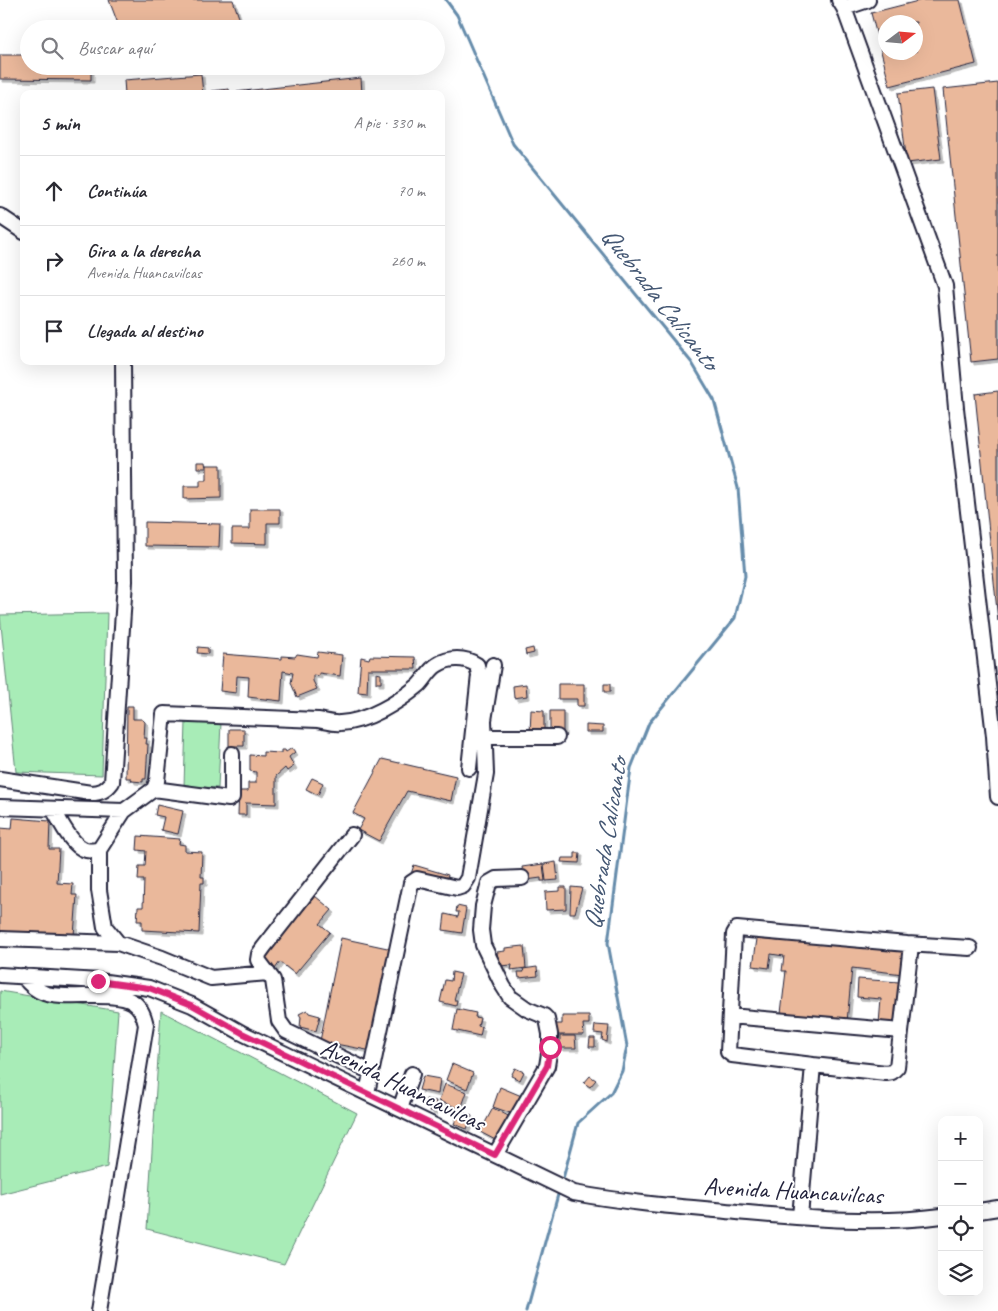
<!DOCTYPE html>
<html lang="es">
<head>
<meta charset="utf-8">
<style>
  body { margin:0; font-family:Caveat,sans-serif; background:#f2f2f3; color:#2b2b33 }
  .controls { position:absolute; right:15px; bottom:15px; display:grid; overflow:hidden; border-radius:10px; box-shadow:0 5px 20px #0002 }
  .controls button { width:45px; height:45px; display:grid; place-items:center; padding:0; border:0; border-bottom:1px solid #e1e1e2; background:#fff; color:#2b2b33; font:25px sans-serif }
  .compass { position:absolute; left:878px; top:15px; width:45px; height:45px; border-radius:50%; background:#fff; box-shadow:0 5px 20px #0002; rotate:74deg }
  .stop { position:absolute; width:15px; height:15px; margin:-11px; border:4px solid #db2777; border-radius:50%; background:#fff }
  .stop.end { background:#db2777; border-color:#fff; box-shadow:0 1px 5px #0008 }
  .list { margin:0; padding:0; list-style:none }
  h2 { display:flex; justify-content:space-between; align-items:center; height:65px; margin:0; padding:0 20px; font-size:21px }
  h2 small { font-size:16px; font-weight:400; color:#7c7c81 }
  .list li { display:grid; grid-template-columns:32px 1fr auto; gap:15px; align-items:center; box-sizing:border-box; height:70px; padding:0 20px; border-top:1px solid #e1e1e2 }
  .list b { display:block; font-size:19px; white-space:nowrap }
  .list p { margin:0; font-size:16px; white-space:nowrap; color:#7c7c81 }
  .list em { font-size:16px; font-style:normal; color:#7c7c81 }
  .icon { flex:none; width:28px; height:28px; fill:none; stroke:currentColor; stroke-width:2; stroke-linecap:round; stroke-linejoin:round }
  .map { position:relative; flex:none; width:998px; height:1311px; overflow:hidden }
  .search { position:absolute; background:#fff; box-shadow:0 5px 20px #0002; left:20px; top:20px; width:425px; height:55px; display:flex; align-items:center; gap:12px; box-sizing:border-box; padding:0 18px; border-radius:28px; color:#7c7c81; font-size:19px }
  .panel { position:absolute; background:#fff; box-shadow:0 5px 20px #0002; left:20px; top:90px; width:425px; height:275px; border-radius:10px }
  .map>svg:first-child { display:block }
  .green { fill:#a8ecb7; stroke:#658779 }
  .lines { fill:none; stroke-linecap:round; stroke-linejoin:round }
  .stream { stroke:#668cab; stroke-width:3 }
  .building { fill:#eab89b; stroke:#22223b; fill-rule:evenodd; filter:url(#shadow) }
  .minor-casing { stroke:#22223b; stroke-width:18 }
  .minor { stroke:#fff; stroke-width:14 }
  .route { stroke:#db2777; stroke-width:6 }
  .labels { text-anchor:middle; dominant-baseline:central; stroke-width:4; stroke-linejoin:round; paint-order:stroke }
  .street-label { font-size:25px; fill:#22223b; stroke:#fff }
  .water-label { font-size:26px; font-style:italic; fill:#445773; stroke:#fff }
</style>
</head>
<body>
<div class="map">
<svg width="998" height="1311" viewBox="0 0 998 1311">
  <defs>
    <filter id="shadow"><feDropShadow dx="3" dy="3" stdDeviation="0" flood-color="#0004"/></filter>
  </defs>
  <rect width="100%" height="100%" fill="#fff"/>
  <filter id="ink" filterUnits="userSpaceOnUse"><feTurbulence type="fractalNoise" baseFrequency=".02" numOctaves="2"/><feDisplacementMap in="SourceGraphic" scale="10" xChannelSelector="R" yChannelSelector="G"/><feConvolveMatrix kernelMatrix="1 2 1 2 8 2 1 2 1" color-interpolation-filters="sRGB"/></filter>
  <g filter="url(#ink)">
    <path class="green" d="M107,613l-5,162 -86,-3 -16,-157z
      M186,722l35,1 -3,65 -34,-2z
      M0,991l118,20 -11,156 -107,27z
      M161,1011l196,102 -73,151 -137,-35z"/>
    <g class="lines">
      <path class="stream" d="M446,0l11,15 56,129 179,219 22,37 24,88 7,88 -10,42 -86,105 -18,45 -23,175 19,103 -5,25 -11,22 -33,30 -16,59
        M526,1311l33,-120"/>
    </g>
    <path class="building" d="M109,0h124l10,29h-123z
      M922,0h38l16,64 -86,22 -19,-73zM886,22h30v30h-30z
      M0,55h29v11h62v14l-91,-1z
      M201,74l2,20h-78l-1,-14z
      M361,78l1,16h-127v-2z
      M998,83v276l-27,3 -28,-273z
      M229,89l1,5h-19v-3z
      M932,89l9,70 -34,4 -9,-70z
      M998,391v230l-23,-227z
      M197,462h8l1,6h-9z
      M207,465h14v33l-37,1v-13h16v-6h7z
      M250,509h30v14h-13v21l-35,-1v-14h18z
      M145,522l75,2 -1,23 -74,-1z
      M198,647l10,1v6l-11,-1z
      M533,648l1,5 -8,2 -1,-5z
      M318,652l24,3 -2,21 -21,-3v3l-6,-1v6l4,8 -20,8 -6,-14 2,-10 -10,-2 -2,30 -33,-4 1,-20 -12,-1 -1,17 -16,-2 3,-37 59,5v-3l13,1 2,-3 20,3z
      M370,656l45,1 1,12h-48l-1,24 -9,-1 3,-35 8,2z
      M376,673l5,1v9h-5z
      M526,684l1,12 -13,2 -1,-12z
      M558,684h26v22h-7v-7h-19z
      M604,684h6v8h-6z
      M127,706h6v13h9l3,3 -1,16h3l-1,6h2l-2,35h-3v3l-11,-1 -1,-3h-5z
      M531,710l13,1v23h-14z
      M550,711h13v22h-13z
      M586,725l17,1v6h-17z
      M229,729h15v17h-15z
      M292,748l3,4 -6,5 5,9 -7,5 -2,-3 -9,8v28l-30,-1v12h-8l1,-24h9v-8h8v-11l-6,-1v-16l13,1v-4l18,1v-3h4l1,2z
      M382,759l74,17 -5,25 -44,-10 -28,50 -21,-11 6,-11 -11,-6z
      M312,778l11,5 -5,12 -12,-6z
      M157,805l26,6 -5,23 -17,-4 3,-13 -9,-2z
      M13,818l37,3 -1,28h10l-2,34 16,1 -1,11h5l-3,41 -74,-5v-103l12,1z
      M138,836l42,3 -1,5 6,1v6l17,1 -1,25h3v6h-3l-2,50 -57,-3v-9h-5l1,-14h5l1,-27h-6l1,-14h6l1,-15 -9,-1z
      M575,853h5l-1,10 -18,-1 1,-4h13z
      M556,862l2,18 -12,1 -2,-17z
      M543,864l2,17h-4v-3l-15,2 -3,-7 -1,-6z
      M414,865l34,10 -2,9 -35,-10z
      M560,887h6v22l-20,1 -1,-18 15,-1z
      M571,887l11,1 -7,25h-5z
      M315,896l17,14 -12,14 10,8 -35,42 -15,-12 -5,7 -12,-10z
      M457,906l9,2 -4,25 -19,-3 2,-16 13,3 1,-5h-3z
      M780,936l126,16 -3,22 -51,-6 -5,54 -66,-9 5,-42h-4l2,-15 -13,-2 -2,14 -16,-2 4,-27 22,2z
      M341,938l51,11 -20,102 -52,-10z
      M524,946l2,22 -15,2 1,-5 -13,1 -2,-14 8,-1v-3z
      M537,967l1,9 -19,2 -1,-6h6l-1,-3z
      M452,972l9,2 -7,26h3l-1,6 -16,-4 5,-22 6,1z
      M858,979l41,3 -3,44 -17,-2 2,-25 -24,-2z
      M457,1009l19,4 -1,4 5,1 -2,8 4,1 -2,9 -27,-6z
      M307,1010l2,3 11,3 -4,15 -16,-4 1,-10 -2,-3z
      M562,1016h27v8h-6l1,11h-29v-11h7z
      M595,1025l14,1 -2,16 -5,-2 1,-6 -9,-1z
      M560,1036h15l1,12h-16z
      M590,1038h5v9h-6z
      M452,1064l21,9 -6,16 -21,-9z
      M515,1068l9,4 -4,8 -9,-4z
      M423,1076l17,3 -2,15 -19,-4z
      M590,1076l6,4 -6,7 -6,-4z
      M445,1084l22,8 -6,17 -22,-8z
      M500,1087l24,10 -8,18 -23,-8z
      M426,1099l10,2 -2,11 -4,-1 1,-5 -6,-1z
      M493,1108l21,11 -13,24 -21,-11z
      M459,1111l13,5 -5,13 -13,-5z"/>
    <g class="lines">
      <defs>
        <path id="minor" d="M839,0l5,8 101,278 11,122 38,328 4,61
          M844,8l24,-8
          M0,216l24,16
          M484,737h73
          M0,779l91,14c10,0 15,-3 21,-11l13,-201 -2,-220
          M154,789l75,10 3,-2v-43
          M0,807l124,4
          M53,809c7,12 19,38 33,41 4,1 9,0 13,0
          M352,835l-88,112 -5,7 -1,6 15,20 6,41 7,10 85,41
          M0,939l118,4
          M268,973l-57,5 -49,-20 -44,-15 -13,-16 -6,-37v-40l25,-39 30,-22 3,-8 7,-67 154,6c7,1 15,4 22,3 27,-1 59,-21 79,-38 6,-6 11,-16 18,-20 12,-8 28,-8 40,0l2,10 -10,93
          M0,975l99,6 50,7 43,17 50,28 332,160c54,10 108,14 163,19 68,6 137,13 205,4
          M23,976c6,8 12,14 21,17 21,8 71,-3 89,9 8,5 11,14 13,23l-47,286
          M730,1016l171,15
          M813,1065l73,8 6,-1 5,-5 14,-122
          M367,1093l44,-210 6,-4 40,9 6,-2 5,-8 18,-104 -2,-54 9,-55
          M400,1109l12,-35
          M495,1155l52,-89 3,-19v-13l-3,-15 -3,-3 -17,-7 -17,-12 -7,-11 -20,-41 -2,-15 2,-24 6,-23 7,-4 26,-1
          M979,1211l19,-3
          M800,1217l13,-152 -81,-10 -4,-3 6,-118 3,-5 170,15 63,4"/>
      </defs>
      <use href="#minor" class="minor-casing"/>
      <use href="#minor" class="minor"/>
    </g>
  </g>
  <g class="lines" filter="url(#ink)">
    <path class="route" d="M98,981l51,7 43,17 50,28 253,122 52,-89 3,-19"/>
  </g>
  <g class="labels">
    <g class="street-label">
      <text transform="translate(403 1085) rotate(26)">Avenida Huancavilcas</text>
      <text transform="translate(793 1191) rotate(3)">Avenida Huancavilcas</text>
    </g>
    <g class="water-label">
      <text transform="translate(660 298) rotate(52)">Quebrada Calicanto</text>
      <text transform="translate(605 844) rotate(-81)">Quebrada Calicanto</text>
    </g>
  </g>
</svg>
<div class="controls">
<button>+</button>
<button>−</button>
<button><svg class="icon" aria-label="locate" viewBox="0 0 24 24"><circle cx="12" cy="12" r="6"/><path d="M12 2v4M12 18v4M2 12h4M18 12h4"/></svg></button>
<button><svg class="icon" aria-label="layers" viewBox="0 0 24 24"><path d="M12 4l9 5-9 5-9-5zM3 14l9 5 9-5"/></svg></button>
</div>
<svg class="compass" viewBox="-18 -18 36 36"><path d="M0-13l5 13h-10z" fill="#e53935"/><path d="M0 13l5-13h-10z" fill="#7c7c81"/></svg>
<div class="stop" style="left:550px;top:1047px"></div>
<div class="stop end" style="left:98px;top:981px"></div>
<div class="search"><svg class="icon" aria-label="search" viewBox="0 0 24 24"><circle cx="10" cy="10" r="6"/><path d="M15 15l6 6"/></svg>Buscar aquí</div>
<section class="panel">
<h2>5 min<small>A pie · 330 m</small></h2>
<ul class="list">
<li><svg class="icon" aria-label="ahead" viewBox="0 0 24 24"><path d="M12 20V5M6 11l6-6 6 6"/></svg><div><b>Continúa</b></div><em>70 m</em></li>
<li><svg class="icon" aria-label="right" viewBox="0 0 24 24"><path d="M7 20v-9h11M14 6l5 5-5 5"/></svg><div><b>Gira a la derecha</b><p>Avenida Huancavilcas</p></div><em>260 m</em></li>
<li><svg class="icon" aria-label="arrive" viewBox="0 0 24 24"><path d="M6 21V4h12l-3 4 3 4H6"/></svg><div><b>Llegada al destino</b></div></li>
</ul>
</section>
</div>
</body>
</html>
